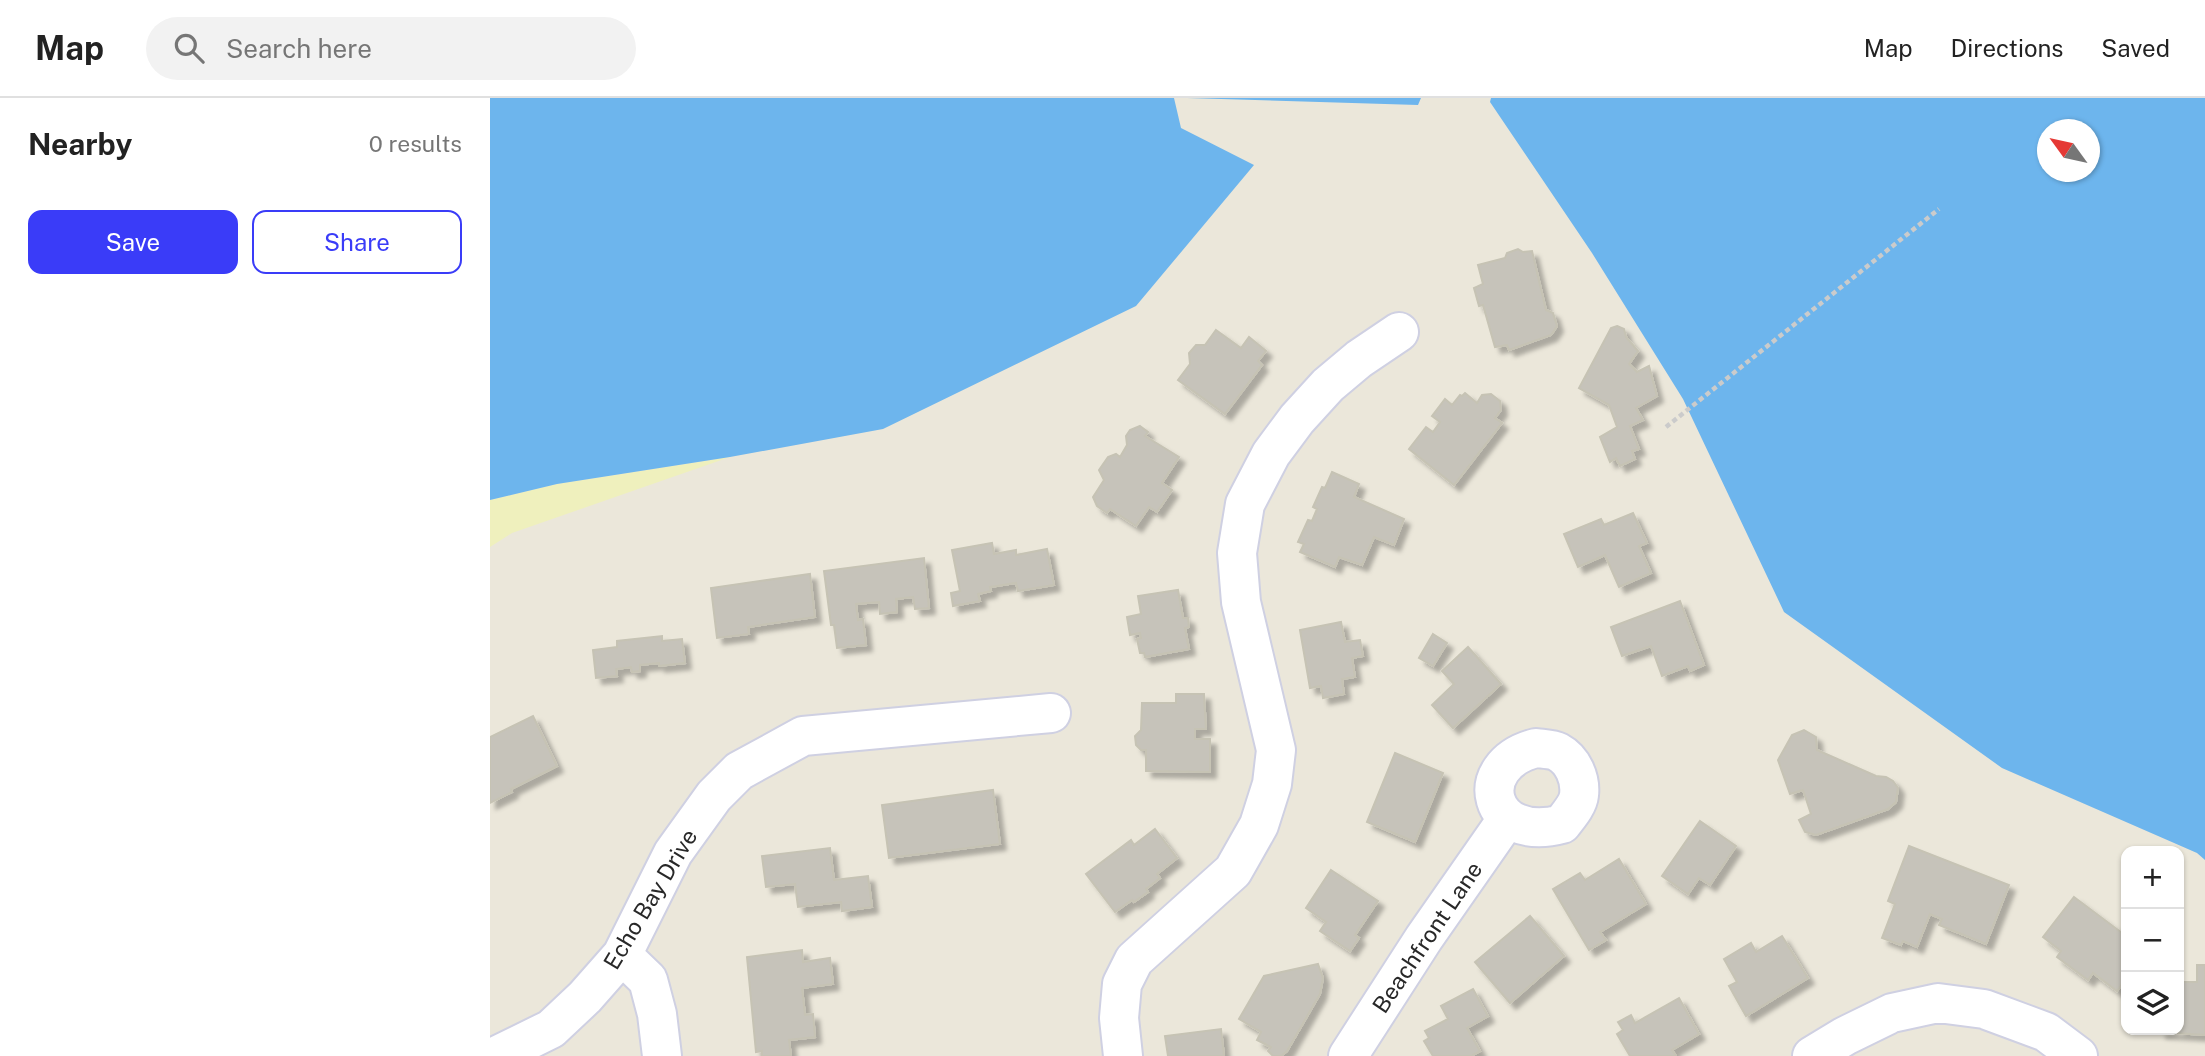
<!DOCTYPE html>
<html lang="en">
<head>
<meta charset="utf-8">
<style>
  body { margin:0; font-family:"Public Sans",sans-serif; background:#f2f2f2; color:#222 }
  .controls { position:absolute; right:21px; bottom:21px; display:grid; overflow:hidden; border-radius:14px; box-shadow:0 2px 5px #0004 }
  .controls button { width:63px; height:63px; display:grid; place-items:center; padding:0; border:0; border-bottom:2px solid #e0e0e0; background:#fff; color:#222; font:35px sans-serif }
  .compass { position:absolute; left:1547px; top:21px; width:63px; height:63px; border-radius:50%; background:#fff; box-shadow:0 2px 5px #0004; rotate:303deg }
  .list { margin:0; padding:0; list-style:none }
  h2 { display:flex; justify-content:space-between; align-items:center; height:91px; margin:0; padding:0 28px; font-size:30px }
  h2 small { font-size:23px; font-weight:400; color:#767676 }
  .actions { display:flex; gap:14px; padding:21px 28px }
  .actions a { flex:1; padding:16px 0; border:2px solid #3a3cf8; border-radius:14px; text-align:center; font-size:24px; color:#3a3cf8 }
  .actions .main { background:#3a3cf8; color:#fff }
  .icon { flex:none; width:38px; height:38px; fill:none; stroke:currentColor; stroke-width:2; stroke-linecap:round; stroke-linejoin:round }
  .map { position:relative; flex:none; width:1715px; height:958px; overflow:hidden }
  header { display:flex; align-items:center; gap:42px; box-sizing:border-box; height:98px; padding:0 35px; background:#fff; border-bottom:2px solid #e0e0e0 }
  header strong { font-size:33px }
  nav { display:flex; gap:38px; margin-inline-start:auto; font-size:24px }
  .search { width:490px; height:63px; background:#f2f2f2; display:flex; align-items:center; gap:18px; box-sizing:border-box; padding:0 24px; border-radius:38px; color:#767676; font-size:26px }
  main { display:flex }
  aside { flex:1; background:#fff }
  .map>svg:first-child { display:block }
  .sand { fill:#eff0bd }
  .water { fill:#6db5ed; fill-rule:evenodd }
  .building { fill:#c6c3ba; stroke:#c6c3b4; stroke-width:2; filter:url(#shadow) }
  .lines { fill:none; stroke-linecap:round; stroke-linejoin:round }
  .minor-casing { stroke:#cfd0e2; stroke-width:42 }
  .path { stroke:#cbcbcb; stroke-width:4.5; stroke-dasharray:5 3.5; stroke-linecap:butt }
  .minor { stroke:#fff; stroke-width:38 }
  .labels { text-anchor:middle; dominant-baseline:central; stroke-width:7; stroke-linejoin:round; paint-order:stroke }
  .street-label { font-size:23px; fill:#282828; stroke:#fff }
</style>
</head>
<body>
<header>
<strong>Map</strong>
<div class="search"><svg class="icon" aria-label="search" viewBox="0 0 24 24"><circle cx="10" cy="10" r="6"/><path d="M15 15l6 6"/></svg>Search here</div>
<nav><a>Map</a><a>Directions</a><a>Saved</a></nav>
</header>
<main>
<aside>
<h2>Nearby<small>0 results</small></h2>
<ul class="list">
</ul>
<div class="actions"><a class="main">Save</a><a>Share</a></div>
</aside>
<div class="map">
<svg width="1715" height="958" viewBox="0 0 1715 958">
  <defs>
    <filter id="shadow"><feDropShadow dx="6" dy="6" stdDeviation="2" flood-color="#0004"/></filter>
  </defs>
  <rect width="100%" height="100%" fill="#ebe7da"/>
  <path class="sand" d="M240,359l-218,76 -22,14v-47l67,-16z"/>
  <path class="water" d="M0,0h684l7,30 73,37 -118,141 -253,123 -153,28 -173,27 -67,16z
    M697,0h234l-3,7z
    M1001,0h714v762l-8,-7 -195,-85 -218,-156 -101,-213 -91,-146 -102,-151zM1558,32h42v42h-42z"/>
  <path class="building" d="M1028,151l5,3 9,-1 14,59 7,3 4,13 -6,9 -42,15 -2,-5 -12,2 -12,-42 -4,1 -5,-18 9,-4 -5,-19 27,-7 2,-5z
    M1127,228l7,3 2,8 12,14 -9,13 8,8 12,-6 8,30 -21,12 7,12 -13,6 9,23 -7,2 3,8 -15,7 -4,-8 -6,4 -10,-25 17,-10 -8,-22 -30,-17 32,-60z
    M726,232l25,18 8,-11 17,14 -8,10 4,4 -37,49 -47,-34 12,-16 -1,-11 7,-8h9z
    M975,295l12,10 5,-8 9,-1 9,7 1,9 -6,8 7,5 -48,62 -45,-36 17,-22 7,5 7,-10 -8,-6 13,-17 7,6 8,-10 2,1z
    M650,328l8,6 -3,4 34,21 -17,26 10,7 -15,22 -8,-5 -13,19 -26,-17 -3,4 -10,-7 -4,-9 11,-17 -5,-10 9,-13 8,-3 4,3 7,-12 -1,-9 4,-6z
    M842,374l27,12 -5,13 50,22 -10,26 -20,-8 -12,28 -23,-8 -4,10 -35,-15 4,-8 -6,-2 10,-22 4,1 5,-12 -4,-2 9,-20 3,1z
    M1143,415l14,30 -8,3 12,27 -32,14 -14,-32 -27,12 -14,-33 37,-15 3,6z
    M502,445l2,11 22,-4v5l31,-6 7,36 -36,6 -2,-8 -26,4 1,4 -13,3 2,7 -27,5 -2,-13 9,-2 -8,-41z
    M434,460l5,50 -14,1 -2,-12 -17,2 1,13 -17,2 -1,-12 -23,2 2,16 5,-1 3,26 -29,3 -3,-23h-3l-7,-54z
    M320,476l5,43 -67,10 1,7 -32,4 -6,-50z
    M688,492l5,28h5l1,9 -4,1 4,21 -44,8 -1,-4h-4l-3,-14 4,-1 -1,-5 -10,2 -3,-18 14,-3 -3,-18z
    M1190,503l24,64 -14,6 -2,-5 -26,10 -11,-30 -29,10 -11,-29z
    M851,524l4,20 15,-2 3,16 -11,2 3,19 -13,2 2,15 -21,4 -2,-12 -11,2 -10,-58z
    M943,536l14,9 -14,23 -14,-8z
    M172,538v5l20,-2 3,24 -26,3v-3l-19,2v6l-8,1 -1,-5 -15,2 1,7 -21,2 -3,-28 24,-3v-6z
    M978,549l33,37 -48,44 -21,-23 22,-21 -12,-13z
    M686,596h28l2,35h-11v10h15v33l-64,-1v-21h-5l-5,-5 -1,-9 6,-6 1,-27h34z
    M43,618l24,50 -46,23 1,3 -22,11v-66z
    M1314,632l12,7 1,13 59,26 10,1 7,4 5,7 -2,14 -8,7 -72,26 -11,-3 -6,-12 12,-6 -8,-24 -13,4 -12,-34 14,-25z
    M905,655l48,20 -28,69 -48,-20z
    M503,692l7,54 -111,14 -7,-53z
    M1210,723l36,25 -26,39 -11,-7 -11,16 -26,-18z
    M665,731l22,29 -20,16 3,4 -14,11 2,3 -14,10 -2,-2 -17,12 -29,-38 45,-34 3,5z
    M1419,748l100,39 -23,59 -47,-19 3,-6 -12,-5 -13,33 -14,-6 -2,4 -19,-7 13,-34 -7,-3z
    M340,750l4,32 34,-4 4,31 -30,4 -1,-9 -43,5 -3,-23 -29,3 -4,-31z
    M1129,761l27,45 -46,28 6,8 -17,10 -36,-61 27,-16 5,7z
    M841,772l47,31 -23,34 4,3 -9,13 -30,-20 6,-9 -20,-14z
    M1584,799l52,39v43l-9,12 -24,-18 -5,7 -31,-23 4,-6 -18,-14z
    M1040,818l34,40 -54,47 -35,-41z
    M1292,838l26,42 -62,38 -17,-30 8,-4 -13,-23 27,-16 5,9z
    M312,852l1,12 27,-4 3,26 -31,4 3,27 8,-1 2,23 -26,3 2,16h-29v-5l-6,1 -9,-95z
    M828,866l5,14 -3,16 -33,57 -6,5h-8l-5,-5 3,-4 -14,-7 4,-8 -22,-13 25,-43z
    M1707,867h8v70l-45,-3v-2h19v-48h18z
    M983,891l15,27 -21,12 13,23 -9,5h-38l-9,-15 5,-3 -4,-7 23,-12 -7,-13z
    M1189,900l20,36 -27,16 4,6h-46l-13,-22 6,-4 -5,-8 13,-7 4,8z
    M731,931l3,27h-56l-3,-20z"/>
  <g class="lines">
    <defs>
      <path id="minor" d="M1046,650c7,1 16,1 22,4 15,8 23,27 21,43 -1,10 -11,21 -17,29 -75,20 -93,-59 -26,-76z
        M132,857l26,25 9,34 5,42
        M6,958l55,-27 34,-32 37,-42 51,-102 41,-57 25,-25 64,-35 248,-23
        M633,958l-4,-38 3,-34 12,-24 99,-89 26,-46 13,-41 4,-34 -35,-148 -4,-49 8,-49 26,-50 26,-35 31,-34 31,-26 40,-27
        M858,958l76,-118 83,-119
        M1322,958l33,-20 47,-23 46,-10 46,6 62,23 32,24"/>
    </defs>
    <use href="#minor" class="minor-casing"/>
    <path class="path" d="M1176,329l273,-218"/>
    <use href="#minor" class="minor"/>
  </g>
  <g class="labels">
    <g class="street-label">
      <text transform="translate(160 801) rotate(-59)">Echo Bay Drive</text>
      <text transform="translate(937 839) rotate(-56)">Beachfront Lane</text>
    </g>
  </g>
</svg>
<div class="controls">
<button>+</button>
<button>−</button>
<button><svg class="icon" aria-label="layers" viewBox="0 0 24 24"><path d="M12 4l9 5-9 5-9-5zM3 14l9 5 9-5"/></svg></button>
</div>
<svg class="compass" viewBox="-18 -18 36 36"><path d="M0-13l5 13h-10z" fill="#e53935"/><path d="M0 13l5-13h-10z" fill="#767676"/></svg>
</div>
</main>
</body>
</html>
